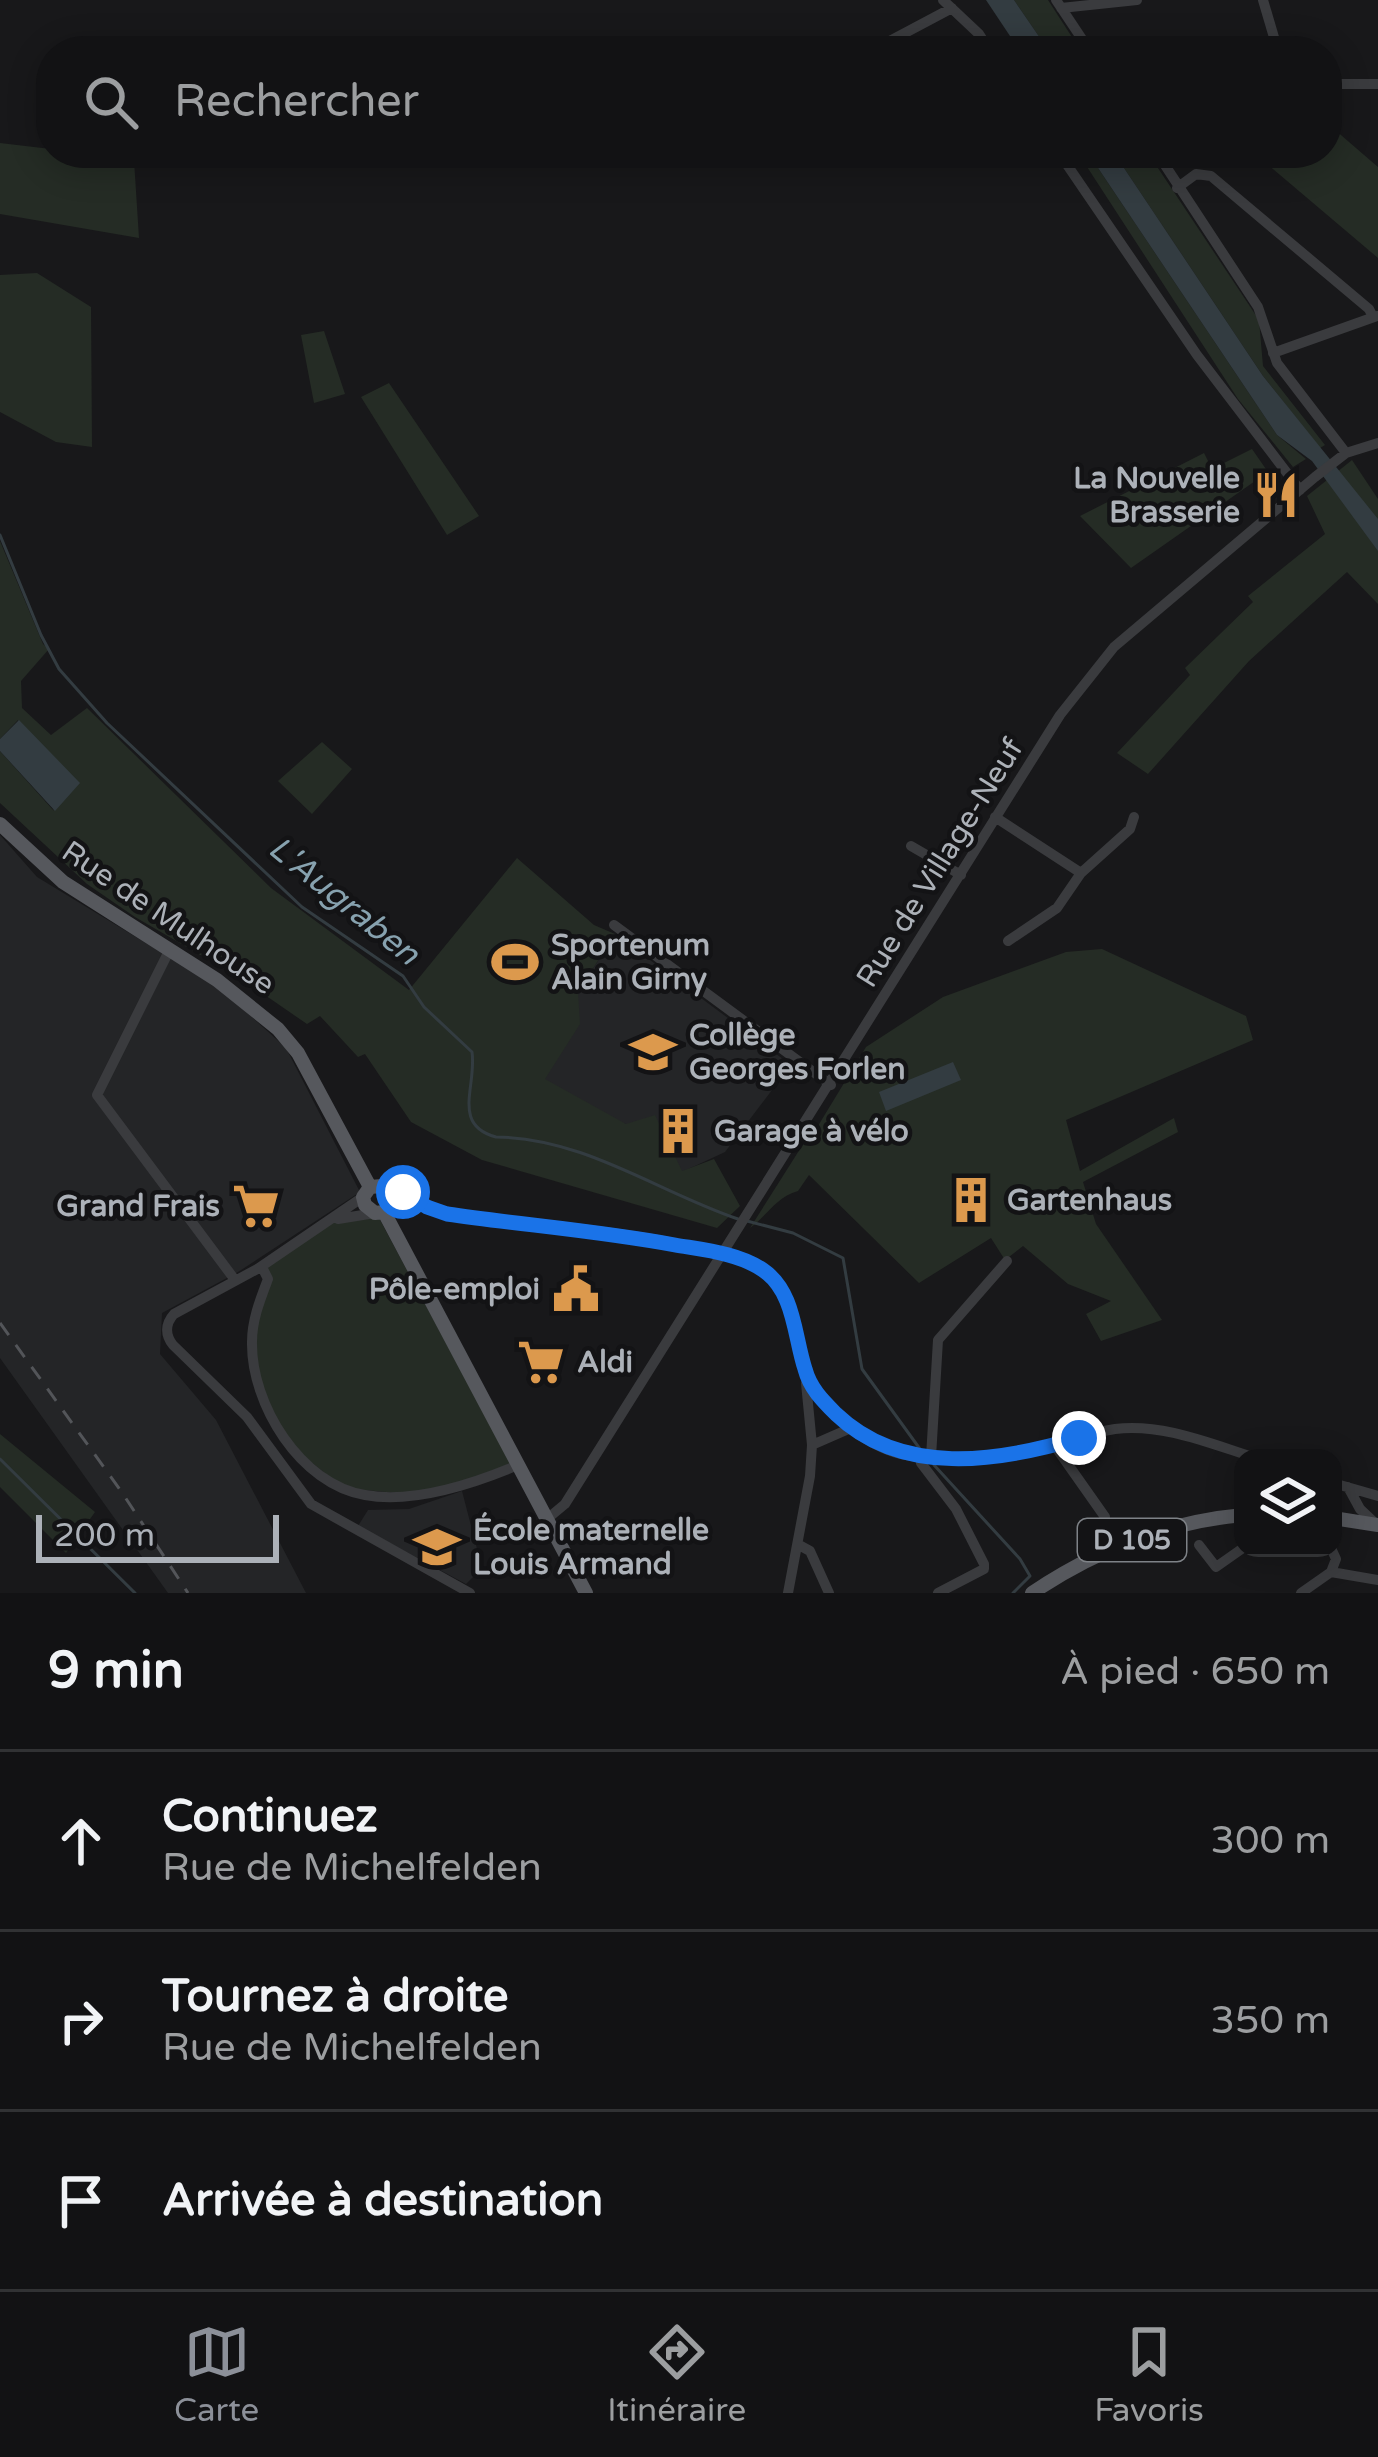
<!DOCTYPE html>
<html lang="fr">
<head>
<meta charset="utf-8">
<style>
  body { margin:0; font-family:"Varela Round",sans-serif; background:#1b1b1d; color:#f1f3f6 }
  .controls { position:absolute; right:36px; bottom:36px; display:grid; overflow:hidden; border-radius:24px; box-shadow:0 6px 30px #0003 }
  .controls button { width:108px; height:108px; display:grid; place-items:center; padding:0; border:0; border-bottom:3px solid #313234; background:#121214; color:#f1f3f6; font:60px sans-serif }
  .scale { position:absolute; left:36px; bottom:30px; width:243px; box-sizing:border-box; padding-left:12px; border:6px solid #acb1b8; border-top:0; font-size:33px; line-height:42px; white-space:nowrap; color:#acb1b8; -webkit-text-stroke:9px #131315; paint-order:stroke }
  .stop { position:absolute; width:36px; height:36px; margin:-27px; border:9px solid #1a73e8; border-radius:50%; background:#fff }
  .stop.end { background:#1a73e8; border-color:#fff; box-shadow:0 3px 12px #0008 }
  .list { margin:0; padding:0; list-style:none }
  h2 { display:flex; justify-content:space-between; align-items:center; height:156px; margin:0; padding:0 48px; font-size:51px }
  h2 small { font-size:39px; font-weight:400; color:#9c9ea0 }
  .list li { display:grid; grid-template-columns:78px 1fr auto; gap:36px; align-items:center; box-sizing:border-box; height:180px; padding:0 48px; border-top:3px solid #313234 }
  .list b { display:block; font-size:45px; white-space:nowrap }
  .list p { margin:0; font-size:39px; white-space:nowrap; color:#9c9ea0 }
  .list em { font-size:39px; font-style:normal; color:#9c9ea0 }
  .icon { flex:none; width:66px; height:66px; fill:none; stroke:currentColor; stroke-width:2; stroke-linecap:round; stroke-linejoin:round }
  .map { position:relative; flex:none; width:1378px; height:1593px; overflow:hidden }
  .search { position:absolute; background:#121214; box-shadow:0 6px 30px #0003; left:36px; right:36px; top:36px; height:132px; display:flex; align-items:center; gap:30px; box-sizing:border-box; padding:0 42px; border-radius:48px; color:#9c9ea0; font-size:45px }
  .sheet { height:696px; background:#121214 }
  nav { display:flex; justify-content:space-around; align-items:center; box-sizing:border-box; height:168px; border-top:3px solid #313234; background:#121214; font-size:33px; color:#9c9ea0 }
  nav a { display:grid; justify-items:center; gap:6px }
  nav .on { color:#8c9099 }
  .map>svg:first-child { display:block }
  .built { fill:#242527 }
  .green { fill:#252c25 }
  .water { fill:#333c41 }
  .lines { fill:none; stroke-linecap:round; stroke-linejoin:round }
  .stream { stroke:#333c41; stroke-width:3 }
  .minor { stroke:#3a3b3e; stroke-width:10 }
  .major { stroke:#56585d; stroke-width:14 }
  .rail { stroke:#535559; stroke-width:3; stroke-dasharray:15 12; stroke-linecap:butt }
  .route { stroke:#1a73e8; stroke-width:15 }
  .labels { text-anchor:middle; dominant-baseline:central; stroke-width:9; stroke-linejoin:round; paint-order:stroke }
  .shield { fill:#131315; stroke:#7e8287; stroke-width:3 }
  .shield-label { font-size:27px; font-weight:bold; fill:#acb1b8 }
  .poi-label { font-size:30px; font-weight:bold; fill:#acb1b8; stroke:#131315; text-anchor:start }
  .street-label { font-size:30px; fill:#acb1b8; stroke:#131315 }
  .water-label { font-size:33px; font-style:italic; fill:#87a2af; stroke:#131315 }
</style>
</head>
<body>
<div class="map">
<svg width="1378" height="1593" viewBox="0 0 1378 1593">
  <rect width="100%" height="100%" fill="#18181a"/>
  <path class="built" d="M0,835l37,42 183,111 66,60 74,144 -122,80 -76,41 -2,41 56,66 90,173h-138l-168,-235z
    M615,934l176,131 -66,87 -43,20 -56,-48 -116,-40 68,-92z
    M462,1491l20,77 -16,16 -108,-58 10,-16 41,-1z"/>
  <path class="green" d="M1014,0h34l33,51h-32z
    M1327,123l51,44v91l-124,-105h73z
    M0,143l51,6v4l83,7 5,78 -139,-24z
    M1078,153h10l189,282 29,24 -13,8 -55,-68z
    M1114,153h34l111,167 4,46 62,79 -5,3 -57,-72z
    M37,273l54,34 1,140 -36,-5 -56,-30v-137z
    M324,331l21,63 -31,9 -13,-68z
    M389,383l90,133 -32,19 -86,-138z
    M1252,449l16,23 -137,96 -51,-52 124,-63 8,16z
    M1352,460l26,39v105l-31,-32 -98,89 -101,113 -31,-21 73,-78 -5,-7 68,-66 -5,-6 77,-62 -18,-38z
    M0,541l43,103 6,5 -28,32 1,27 29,27 36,-27 184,180 138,102 108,-132 77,67 21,9 -37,58 2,32 -35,55 81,45 29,-9 27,56 32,-12 26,47 -23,22 -235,-68 -71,-38 -46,-68 -7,3 -38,-41 -13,8 -67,-46 -105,-61 -48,-33 -87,-81v-52l54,60 -36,-91 -18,19z
    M322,742l30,27 -40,45 -34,-33z
    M1102,949l144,67 7,24 -187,80 14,51 94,-53 4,14 -95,50 13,42 66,96 -61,21 -15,-27 25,-13 -43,-17 -45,-38 -18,14 -14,-22 -72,45 -110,-108 -11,16c-22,6 -30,24 -48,37l57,-90 3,1 56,-92 77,-50 123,-45z
    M379,1218l134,250 -95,27 -75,-7 -49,-40 -33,-54 -9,-53 16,-62 -6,-12 67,-45z
    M0,1434l95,78 -29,41 -66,-66z"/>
  <path class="water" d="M986,0h28l35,51h-29z
    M1088,153h26l149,223 115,143v32l-66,-90 -35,-26z
    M19,720l61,63 -25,28 -55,-60v-12z
    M953,1062l8,18 -75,31 -7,-19z"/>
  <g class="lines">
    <path class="stream" d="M0,535l41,100 18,34 48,54 195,184 101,69 21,31 48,45c5,34 -21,73 24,85 89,1 160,54 242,82
      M747,1221l46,12 50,25 19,111 58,80
      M0,1459l135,134
      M934,1465l86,94 10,17 -17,17"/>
    <path class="minor" d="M943,0l36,34 11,17
      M1056,0l34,51
      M1263,0l15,51
      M1061,8l76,-8
      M871,51l81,-43
      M1327,84h51
      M1059,153l138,202 103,135
      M1157,153l101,154 19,56 69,90
      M1177,188l19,-14 15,2 158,133 4,8
      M1273,353l104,-37
      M995,817l86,56
      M911,846l50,29
      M614,925l217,160
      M1008,941l49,-33 24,-35 49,-44 4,-12
      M169,951l-72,144 138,185
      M390,1193c23,-4 36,15 57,20 69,11 273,23 320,61 30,23 28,67 39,100 12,35 59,71 94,80 48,11 107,4 154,-8 20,-6 40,-14 61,-17 48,-6 96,15 141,29
      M363,1197l-104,71 -85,46c-9,10 -9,21 -1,31l74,72 64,87 159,89
      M338,1219l37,-6
      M262,1267l6,12c-8,21 -16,41 -16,63 -1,62 48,142 113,153 49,9 108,-11 153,-30
      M812,1445l39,-17
      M1055,1446l50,71
      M920,1456l1,7 35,46 28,55v5l-46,24
      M931,1457l7,-117 69,-79
      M1333,1483l45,13
      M1348,1487l12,22 15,14
      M547,1519l18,-15 495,-789 54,-68 201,-170 31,-24 32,-10
      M799,1545l11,6 19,42
      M1199,1545l17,22 27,-19
      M1331,1572l47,8
      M788,1593l22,-117 2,-31 -6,-62
      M1301,1593l30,-21 5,-13 -5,-11"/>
    <path class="major" d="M0,824l63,58 154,98 61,49 20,24 72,134
      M370,1187l12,-1 8,7v13l-6,6
      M370,1187l-7,10 2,8 10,8 9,-1
      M384,1212l202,381
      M1333,1518l45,7
      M1032,1593c64,-43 134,-71 211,-78"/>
    <path class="rail" d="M0,1323l121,168 67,102"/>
  </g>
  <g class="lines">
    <path class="route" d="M403,1192l24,15 20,7c76,11 153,17 228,31 29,5 63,8 88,25 32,22 31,66 42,99 5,19 17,31 31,45 66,63 162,48 243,24"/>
  </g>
  <defs>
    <symbol id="restaurant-bare" viewBox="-9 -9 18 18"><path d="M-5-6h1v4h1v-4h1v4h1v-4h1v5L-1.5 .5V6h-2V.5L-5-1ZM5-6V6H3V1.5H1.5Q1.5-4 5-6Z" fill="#dc994d" stroke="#131315" stroke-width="2.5" paint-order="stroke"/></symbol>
    <symbol id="stadium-bare" viewBox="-9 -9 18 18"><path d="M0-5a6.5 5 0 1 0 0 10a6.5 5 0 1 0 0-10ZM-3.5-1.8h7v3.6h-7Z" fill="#dc994d" stroke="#131315" stroke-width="2.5" paint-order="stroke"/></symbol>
    <symbol id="school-bare" viewBox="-9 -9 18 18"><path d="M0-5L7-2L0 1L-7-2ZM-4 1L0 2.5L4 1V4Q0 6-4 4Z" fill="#dc994d" stroke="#131315" stroke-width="2.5" paint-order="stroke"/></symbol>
    <symbol id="building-bare" viewBox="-9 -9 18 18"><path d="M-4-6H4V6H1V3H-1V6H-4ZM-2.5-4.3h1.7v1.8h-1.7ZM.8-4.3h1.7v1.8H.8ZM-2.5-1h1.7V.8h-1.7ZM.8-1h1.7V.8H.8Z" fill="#dc994d" stroke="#131315" stroke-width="2.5" paint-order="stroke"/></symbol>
    <symbol id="supermarket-bare" viewBox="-9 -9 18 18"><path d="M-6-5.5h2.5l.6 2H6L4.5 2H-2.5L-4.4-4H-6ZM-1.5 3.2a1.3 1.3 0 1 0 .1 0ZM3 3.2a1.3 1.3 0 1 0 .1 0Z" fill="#dc994d" stroke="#131315" stroke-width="2.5" paint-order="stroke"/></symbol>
    <symbol id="civic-bare" viewBox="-9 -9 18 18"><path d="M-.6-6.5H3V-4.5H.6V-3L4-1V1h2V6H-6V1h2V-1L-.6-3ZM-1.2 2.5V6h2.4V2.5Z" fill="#dc994d" stroke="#131315" stroke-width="2.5" paint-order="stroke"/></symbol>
  </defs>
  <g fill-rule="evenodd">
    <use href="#restaurant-bare" x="1243" y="462" width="66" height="66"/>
    <use href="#stadium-bare" x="482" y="929" width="66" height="66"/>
    <use href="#school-bare" x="620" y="1019" width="66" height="66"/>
    <use href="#building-bare" x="645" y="1098" width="66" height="66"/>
    <use href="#building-bare" x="938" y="1167" width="66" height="66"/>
    <use href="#supermarket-bare" x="223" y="1173" width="66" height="66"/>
    <use href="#civic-bare" x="543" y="1256" width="66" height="66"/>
    <use href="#supermarket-bare" x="508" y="1329" width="66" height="66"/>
    <use href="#school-bare" x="404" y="1514" width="66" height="66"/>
  </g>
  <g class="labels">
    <rect class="shield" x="1078" y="1519" width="108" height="42" rx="9"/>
    <g class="shield-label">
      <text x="1132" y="1540">D 105</text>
    </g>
    <g class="poi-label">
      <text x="1240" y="478" text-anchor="end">La Nouvelle<tspan x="1240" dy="34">Brasserie</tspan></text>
      <text x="551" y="945">Sportenum<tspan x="551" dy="34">Alain Girny</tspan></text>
      <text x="689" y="1035">Collège<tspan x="689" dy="34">Georges Forlen</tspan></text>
      <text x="714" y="1131">Garage à vélo</text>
      <text x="1007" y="1200">Gartenhaus</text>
      <text x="220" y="1206" text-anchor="end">Grand Frais</text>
      <text x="540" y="1289" text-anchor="end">Pôle-emploi</text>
      <text x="577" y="1362">Aldi</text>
      <text x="473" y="1530">École maternelle<tspan x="473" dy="34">Louis Armand</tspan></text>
    </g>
    <g class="street-label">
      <text transform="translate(940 863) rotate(-58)">Rue de Village-Neuf</text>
      <text transform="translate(168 918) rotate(34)">Rue de Mulhouse</text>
    </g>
    <g class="water-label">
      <text transform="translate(344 901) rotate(39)">L'Augraben</text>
    </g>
  </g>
</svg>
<div class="controls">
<button><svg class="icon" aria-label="layers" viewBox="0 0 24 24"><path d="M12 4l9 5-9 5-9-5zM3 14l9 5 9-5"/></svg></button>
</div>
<div class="scale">200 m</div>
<div class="stop" style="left:403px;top:1192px"></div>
<div class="stop end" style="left:1079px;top:1438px"></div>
<div class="search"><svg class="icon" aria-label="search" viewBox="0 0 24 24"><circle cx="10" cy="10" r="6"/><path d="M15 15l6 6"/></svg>Rechercher</div>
</div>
<section class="sheet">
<h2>9 min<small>À pied · 650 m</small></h2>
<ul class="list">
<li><svg class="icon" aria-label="ahead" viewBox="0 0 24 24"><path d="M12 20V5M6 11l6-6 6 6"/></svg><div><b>Continuez</b><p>Rue de Michelfelden</p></div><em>300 m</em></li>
<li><svg class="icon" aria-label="right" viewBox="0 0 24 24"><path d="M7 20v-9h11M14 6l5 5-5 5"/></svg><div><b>Tournez à droite</b><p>Rue de Michelfelden</p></div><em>350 m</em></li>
<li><svg class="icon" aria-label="arrive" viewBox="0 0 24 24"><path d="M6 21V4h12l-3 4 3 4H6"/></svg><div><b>Arrivée à destination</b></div></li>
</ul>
</section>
<nav>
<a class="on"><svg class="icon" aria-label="map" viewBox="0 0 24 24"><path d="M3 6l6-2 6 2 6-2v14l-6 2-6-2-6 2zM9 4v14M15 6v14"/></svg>Carte</a>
<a><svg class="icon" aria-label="directions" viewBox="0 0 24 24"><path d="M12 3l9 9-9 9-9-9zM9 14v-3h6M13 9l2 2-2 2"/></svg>Itinéraire</a>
<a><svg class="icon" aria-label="saved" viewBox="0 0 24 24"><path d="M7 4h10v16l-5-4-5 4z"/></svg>Favoris</a>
</nav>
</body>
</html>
